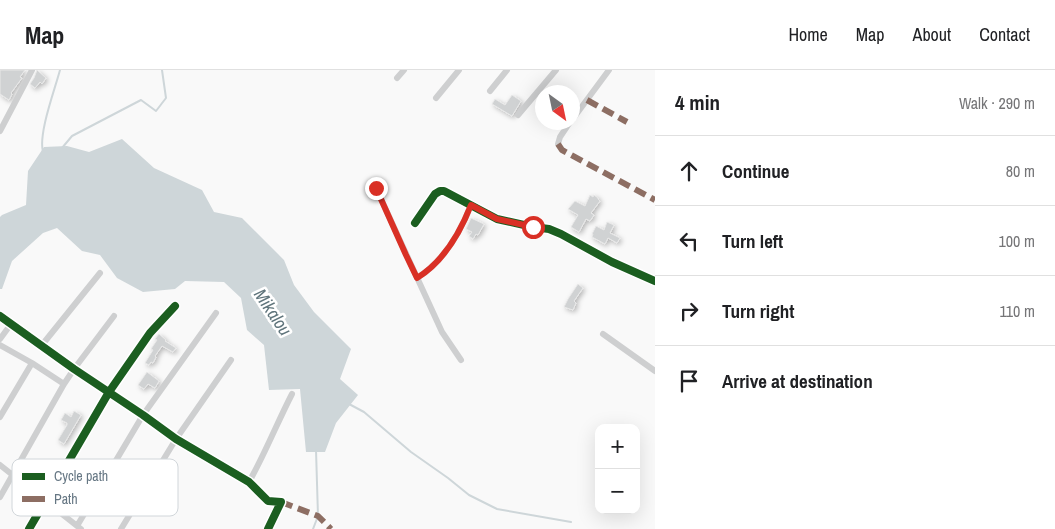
<!DOCTYPE html>
<html lang="en">
<head>
<meta charset="utf-8">
<style>
  body { margin:0; font-family:"Archivo Narrow",sans-serif; background:#f2f2f2; color:#202124 }
  .controls { position:absolute; right:15px; bottom:15px; display:grid; overflow:hidden; border-radius:10px; box-shadow:0 5px 20px #0002 }
  .controls button { width:45px; height:45px; display:grid; place-items:center; padding:0; border:0; border-bottom:1px solid #e0e0e0; background:#fff; color:#202124; font:25px sans-serif }
  .compass { position:absolute; left:535px; top:15px; width:45px; height:45px; border-radius:50%; background:#fff; box-shadow:0 5px 20px #0002; rotate:147deg }
  .stop { position:absolute; width:15px; height:15px; margin:-11px; border:4px solid #d93025; border-radius:50%; background:#fff }
  .stop.end { background:#d93025; border-color:#fff; box-shadow:0 1px 5px #0008 }
  .list { margin:0; padding:0; list-style:none }
  h2 { display:flex; justify-content:space-between; align-items:center; height:65px; margin:0; padding:0 20px; font-size:21px }
  h2 small { font-size:16px; font-weight:400; color:#757577 }
  .list li { display:grid; grid-template-columns:32px 1fr auto; gap:15px; align-items:center; box-sizing:border-box; height:70px; padding:0 20px; border-top:1px solid #e0e0e0 }
  .list b { display:block; font-size:19px; white-space:nowrap }
  .list em { font-size:16px; font-style:normal; color:#757577 }
  .icon { flex:none; width:28px; height:28px; fill:none; stroke:currentColor; stroke-width:2; stroke-linecap:round; stroke-linejoin:round }
  .map { position:relative; flex:none; width:655px; height:459px; overflow:hidden }
  header { display:flex; align-items:center; gap:30px; box-sizing:border-box; height:70px; padding:0 25px; background:#fff; border-bottom:1px solid #e0e0e0 }
  header strong { font-size:24px }
  nav { display:flex; gap:28px; margin-inline-start:auto; font-size:18px }
  main { display:flex }
  aside { flex:1; background:#fff }
  .map>svg:first-child { display:block }
  .water { fill:#ced6d9 }
  .lines { fill:none; stroke-linecap:round; stroke-linejoin:round }
  .stream { stroke:#ced6d9; stroke-width:2 }
  .building { fill:#d0d2d3; stroke:#e8e8e8; filter:url(#shadow) }
  .minor { stroke:#cecfd0; stroke-width:6 }
  .quiet { stroke:#8d6e63; stroke-width:6; stroke-dasharray:12 6; stroke-linecap:butt }
  .cycleway-casing { stroke:#fff; stroke-width:11 }
  .cycleway { stroke:#1b5e20; stroke-width:8 }
  .route { stroke:#d93025; stroke-width:6 }
  .labels { text-anchor:middle; dominant-baseline:central; stroke-width:5; stroke-linejoin:round; paint-order:stroke }
  .water-label { font-size:18px; font-style:italic; fill:#60757c; stroke:#fff }
  .key { fill:#fff; stroke:#d1d6da; stroke-width:1 }
  .key-label { font-size:14px; fill:#657683 }
</style>
</head>
<body>
<header>
<strong>Map</strong>
<nav><a>Home</a><a>Map</a><a>About</a><a>Contact</a></nav>
</header>
<main>
<div class="map">
<svg width="655" height="459" viewBox="0 0 655 459">
  <defs>
    <filter id="shadow"><feDropShadow dx="2" dy="2" stdDeviation="2.5" flood-color="#0004"/></filter>
  </defs>
  <rect width="100%" height="100%" fill="#f9f9f9"/>
  <path class="water" d="M122,69l32,29 48,22 12,22 28,6 42,42 10,25 20,27 37,37 -11,30 18,16 -22,28 -11,29h-19l-6,-63 -31,1 -5,-45 -17,-15 -6,-32 -17,-16 -39,-1 -10,8 -32,3 -26,-14 -17,-23 -18,-4 -25,-23 -14,5 -31,28 -10,28h-2v-72l2,-2 24,-10 2,-34 16,-24 23,-1 22,6z"/>
  <g class="lines">
    <path class="stream" d="M62,78l10,-12 69,-36 15,11 10,-13 -4,-28
      M43,82c-5,-18 12,-63 17,-82
      M349,334l15,8 47,40 37,26 21,17 28,14 74,13
      M313,459l5,-13 -2,-66"/>
  </g>
  <path class="building" d="M0,0h25l-5,7 2,1 -11,15 1,1 -3,6 -9,-6z
    M37,0l9,8 -4,6 -2,-2 -5,6 -5,-4 4,-6z
    M512,25l9,6 -9,15 -20,-12 3,-5 10,6z
    M590,125l3,2 1,-2 4,3v1l2,2 -9,12 3,2 -4,6 -4,-2 -7,13 -8,-5 7,-12 -10,-6 7,-8 10,5z
    M471,148l13,6 -6,11 -2,-1 -3,5 -4,-3 3,-4 -6,-3z
    M607,152l7,3 -4,8 10,5 -3,5 -9,-5 -3,6 -13,-7 1,-3h-1l4,-8 8,4z
    M578,214l5,4 -9,13 2,2 -3,7 -9,-3 4,-8z
    M159,264l7,6 -1,1 11,7 -3,4 -11,-6 -7,10 1,1 -3,6 -2,-1 -2,3 -4,-2 8,-13 -2,-1 6,-9 -2,-1z
    M147,302l12,9 -4,7 -7,-4 -4,5 -6,-4z
    M74,341l7,4 -17,29 -6,-4 9,-15v-2l-6,-3 4,-7 6,4z"/>
  <g class="lines">
    <path class="minor" d="M397,8l7,-8
      M490,21l17,-21
      M436,28l23,-28
      M518,45l38,-45
      M572,50l37,-50
      M0,61l32,-61
      M558,74l2,-7 10,-15
      M376,118l66,144 19,28
      M415,153l20,-29 5,-3h4l53,28 36,8 16,2 12,5 51,28 43,19
      M417,208c26,-16 43,-45 54,-73
      M0,246l74,53 69,46 33,24 73,43 19,19 13,1 -13,27
      M603,264l52,37
      M0,269l11,-15
      M0,275l32,18 32,21
      M42,275l58,-72
      M0,347l32,-54
      M0,395l81,64
      M249,412c16,-28 28,-59 43,-88
      M0,427l64,-113 10,-15 40,-53
      M77,456l66,-111 73,-102
      M29,459l80,-137 41,-59 25,-27
      M121,459l55,-90 55,-79"/>
    <path class="quiet" d="M587,30l40,22
      M558,74l4,6 93,50
      M281,432l37,14 13,13"/>
    <defs>
      <path id="cycleway" d="M415,153l20,-29 5,-3h4l53,28 36,8 16,2 12,5 51,28 43,19
        M0,246l74,53 69,46 33,24 73,43 19,19 13,1 -13,27
        M29,459l80,-137 41,-59 25,-27"/>
    </defs>
    <use href="#cycleway" class="cycleway-casing"/>
    <use href="#cycleway" class="cycleway"/>
  </g>
  <g class="lines">
    <path class="route" d="M376,118l30,67 11,23c26,-16 43,-45 54,-73l26,14 36,8"/>
  </g>
  <g class="labels">
    <g class="water-label">
      <text transform="translate(273 242) rotate(56)">Mikalou</text>
    </g>
  </g>
  <rect x="12" y="389" width="166" height="57" rx="8" class="key"/>
  <rect x="22" y="403" width="23" height="7" fill="#1b5e20"/>
  <rect x="22" y="426" width="23" height="6" fill="#8d6e63"/>
  <g class="key-label">
    <text x="54" y="411">Cycle path</text>
    <text x="54" y="434">Path</text>
  </g>
</svg>
<div class="controls">
<button>+</button>
<button>−</button>
</div>
<svg class="compass" viewBox="-18 -18 36 36"><path d="M0-13l5 13h-10z" fill="#e53935"/><path d="M0 13l5-13h-10z" fill="#757577"/></svg>
<div class="stop" style="left:533px;top:157px"></div>
<div class="stop end" style="left:376px;top:118px"></div>
</div>
<aside>
<h2>4 min<small>Walk · 290 m</small></h2>
<ul class="list">
<li><svg class="icon" aria-label="ahead" viewBox="0 0 24 24"><path d="M12 20V5M6 11l6-6 6 6"/></svg><div><b>Continue</b></div><em>80 m</em></li>
<li><svg class="icon" aria-label="left" viewBox="0 0 24 24"><path d="M17 20v-9H6M10 6l-5 5 5 5"/></svg><div><b>Turn left</b></div><em>100 m</em></li>
<li><svg class="icon" aria-label="right" viewBox="0 0 24 24"><path d="M7 20v-9h11M14 6l5 5-5 5"/></svg><div><b>Turn right</b></div><em>110 m</em></li>
<li><svg class="icon" aria-label="arrive" viewBox="0 0 24 24"><path d="M6 21V4h12l-3 4 3 4H6"/></svg><div><b>Arrive at destination</b></div></li>
</ul>
</aside>
</main>
</body>
</html>
